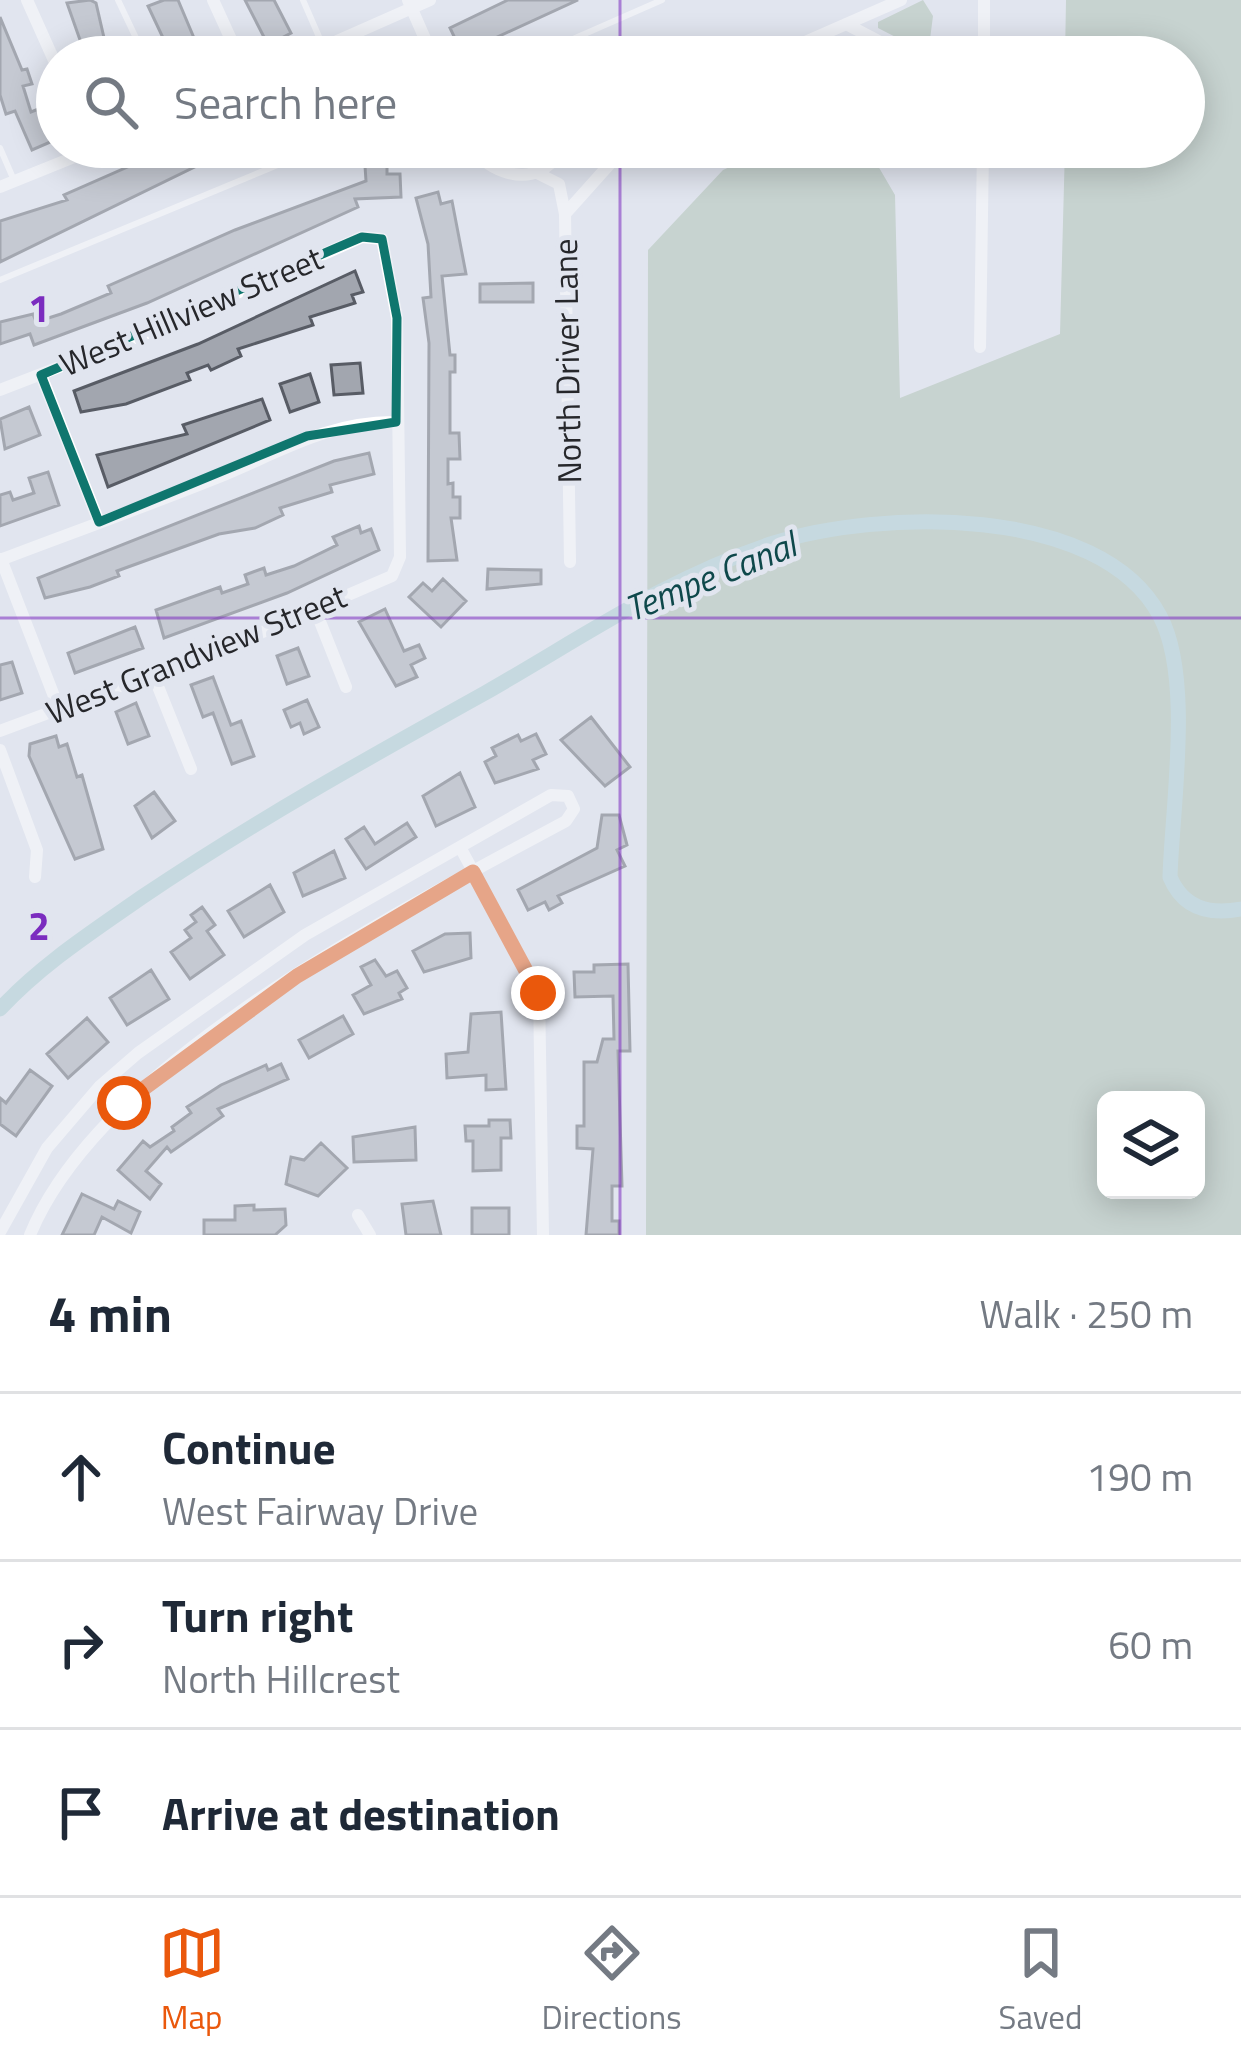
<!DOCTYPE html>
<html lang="en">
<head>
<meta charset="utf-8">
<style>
  body { margin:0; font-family:"Titillium Web",sans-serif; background:#f6f6f7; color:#1f2937 }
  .controls { position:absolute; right:36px; bottom:36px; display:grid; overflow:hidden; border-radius:18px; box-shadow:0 6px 30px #0003 }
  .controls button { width:108px; height:108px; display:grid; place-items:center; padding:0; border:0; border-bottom:3px solid #e0e1e3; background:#fff; color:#1f2937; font:60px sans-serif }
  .stop { position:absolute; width:36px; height:36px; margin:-27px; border:9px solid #ea580c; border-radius:50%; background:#fff }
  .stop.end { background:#ea580c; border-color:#fff; box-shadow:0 3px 12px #0008 }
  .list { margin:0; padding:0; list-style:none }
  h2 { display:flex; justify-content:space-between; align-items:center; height:156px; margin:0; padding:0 48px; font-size:51px }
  h2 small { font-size:39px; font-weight:400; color:#747a83 }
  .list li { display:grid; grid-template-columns:78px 1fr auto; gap:36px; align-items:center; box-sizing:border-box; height:168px; padding:0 48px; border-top:3px solid #e0e1e3 }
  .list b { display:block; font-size:45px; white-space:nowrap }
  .list p { margin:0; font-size:39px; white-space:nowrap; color:#747a83 }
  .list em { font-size:39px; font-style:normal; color:#747a83 }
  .icon { flex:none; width:66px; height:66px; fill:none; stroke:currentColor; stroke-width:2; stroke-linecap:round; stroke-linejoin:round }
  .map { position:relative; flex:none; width:1241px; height:1235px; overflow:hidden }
  .search { position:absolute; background:#fff; box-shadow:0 6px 30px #0003; left:36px; right:36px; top:36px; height:132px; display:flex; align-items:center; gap:30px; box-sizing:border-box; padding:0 42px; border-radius:66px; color:#747a83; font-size:45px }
  .sheet { height:660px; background:#fff }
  nav { display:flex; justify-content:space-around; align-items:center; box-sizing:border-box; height:168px; border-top:3px solid #e0e1e3; background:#fff; font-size:33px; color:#747a83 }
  nav a { display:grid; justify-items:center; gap:6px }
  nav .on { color:#ea580c }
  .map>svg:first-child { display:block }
  .green { fill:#a6bcab; fill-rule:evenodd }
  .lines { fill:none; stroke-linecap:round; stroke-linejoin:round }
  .canal { stroke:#a5cbce; stroke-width:15 }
  .building { fill:#a2a6af; stroke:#585c65; stroke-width:3 }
  .lane { stroke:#fff; stroke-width:6 }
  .street { stroke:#fff; stroke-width:12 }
  .route { stroke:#ea580c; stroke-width:15 }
  .marked { fill:none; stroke:#0f766e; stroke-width:9; stroke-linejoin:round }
  .grid { fill:none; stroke:#7b2cbf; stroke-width:3; stroke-opacity:0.55 }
  .labels { text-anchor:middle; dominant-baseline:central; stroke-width:10; stroke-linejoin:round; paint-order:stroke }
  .street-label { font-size:33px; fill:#26272b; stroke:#e1e5ef }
  .water-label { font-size:36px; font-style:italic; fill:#0e484b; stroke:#e1e5ef }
  .grid-label { font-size:39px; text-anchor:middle; font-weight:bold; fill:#7b2cbf; stroke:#e1e5ef; stroke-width:10; stroke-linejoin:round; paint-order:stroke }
</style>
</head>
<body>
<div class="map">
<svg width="1241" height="1235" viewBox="0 0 1241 1235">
  <rect width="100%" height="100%" fill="#e1e5ef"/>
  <path class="green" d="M923,0l10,16 -4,31 -12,1 -39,-20v-6z
    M1066,0h175v1235h-595l2,-985 75,-80 51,-23h93l28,48 5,203 160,-64 5,-187h119v-90h-119zM1196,1100v90h-90v-90z"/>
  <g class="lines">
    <path class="canal" d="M0,1009c42,-45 92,-77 142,-112 111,-75 226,-139 343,-204 95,-54 183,-116 289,-150 102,-33 326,-40 386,73 33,62 12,191 10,261 13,31 39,38 71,32"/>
  </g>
  <path class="building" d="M90,0l6,3 9,39 5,-1 6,16h-30l-19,-54z
    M164,0h14l24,57h-30l-24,-51z
    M245,0h29l17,33 -23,12z
    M508,0h70l-96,44 -2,-4 -20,9 -10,-21z
    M0,17l22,53 5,-1 5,15 -9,2 8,26 10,-4 14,32 -23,10 -17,-39 -9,3 -6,-19z
    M173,147h40l4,9 -217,106v-41l67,-21 -3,-5z
    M387,165v9h13l1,23 -46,2 3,8 -211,96 -113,42 -4,-11 -30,10v-22l33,-8 3,8 25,-8 50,-21 -3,-7 127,-56 131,-49 -1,-15z
    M438,192l3,12 11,-3 14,73 -24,2 8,79h5v17h-5v61h9l1,26h-12v25l5,-1v14h7v21h-9l6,42 -29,1 1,-218 -6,-45 8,-1 -3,-53 -12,-46z
    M355,271l8,21 -11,3 3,8 -45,14 3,8 -75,24 3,7 -30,14 -3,-5 -21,8 3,7 -64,24 -45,8 -7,-21 124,-47z
    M533,283v19h-53v-18z
    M360,363l3,30 -29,2 -3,-30z
    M310,374l9,28 -29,10 -10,-28z
    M262,399l8,21 -162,67 -11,-32 90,-21 -4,-9z
    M29,407l11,28 -35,14 -5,-30z
    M369,453l5,21 -44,11 2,7 -52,16 3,7 -28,13 -36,6 -102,37 2,5 -29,11 -45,11 -7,-20 296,-117z
    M48,472l11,33 -59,21v-31l10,-3 3,8 21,-7 -5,-15z
    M359,526l2,7 10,-4 8,21 -92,43 -123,45 -8,-28 64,-23 2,6 26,-9 -3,-9 19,-7 2,7 28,-9 43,-21 -4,-8z
    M488,569l53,1v14l-54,5z
    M443,579l23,22 -25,26 -32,-30 14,-14 9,8z
    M385,609l19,42 15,-6 6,13 -14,7 6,12 -21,9 -37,-64z
    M135,627l8,21 -68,25 -7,-20z
    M298,648l11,28 -22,8 -10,-28z
    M12,662l10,31 -22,7v-35z
    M213,677l18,48 10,-4 13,35 -22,8 -19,-51 -10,4 -12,-32z
    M307,700l12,27 -15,7 -4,-11 -9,4 -7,-17z
    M136,703l13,33 -21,8 -12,-32z
    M591,717l39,50 -25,19 -44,-46z
    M536,734l10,20 -13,6 5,9 -43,14 -10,-21 11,-6 -4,-8 26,-13 3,6z
    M56,736l3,11 8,-3 10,33 5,-2 21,74 -28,10 -46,-103 1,-12z
    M460,773l15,34 -39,19 -13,-30z
    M154,792l21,29 -23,17 -17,-32z
    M602,815h17l8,30 -10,5 8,16 -67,30 4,7 -13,7 -4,-8 -17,8 -10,-20 79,-42z
    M407,823l9,14 -50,32 -20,-30 18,-12 11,17z
    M334,851l11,27 -42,18 -9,-23z
    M270,885l14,27 -40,25 -16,-26z
    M202,907l13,18 -8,6 17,24 -34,24 -19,-27 20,-14 -6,-8 11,-8 -5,-7z
    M470,933l1,25 -47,14 -11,-21 32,-17z
    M375,960l11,16 11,-5 10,17 -8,5 3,6 -38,15 -11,-19 18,-10 -10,-18z
    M628,964l2,87h-12l4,135h-10v35h7v14h-33l7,-86 -16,-1v-22h7v-64h13l6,-23h11l-1,-43 -38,1 -1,-25h20v-7z
    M151,970l18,29 -42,26 -17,-27z
    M501,1012l5,77 -20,1v-15l-39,3 -1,-24 22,-2 3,-38z
    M343,1016l10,18 -44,24 -10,-18z
    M87,1018l21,24 -40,36 -21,-24z
    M281,1064l7,15 -70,30 5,7 -52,36 -4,-5 -21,24 15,13 -11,15 -32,-29 25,-29 7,6 24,-16 -2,-4 19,-14 -4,-6 34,-22 45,-20 2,5z
    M30,1070l22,16 -36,50 -16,-12v-26l6,5z
    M489,1120h21l1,18h-10v32l-28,1v-30h-7l-1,-15h24z
    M415,1127l1,33 -62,2 -1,-25z
    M321,1143l26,25 -29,28 -32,-12 5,-27 13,3z
    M82,1194l32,15 4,-8 22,11 -9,21 -29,-16 -8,18h-32z
    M433,1201l8,34h-35l-4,-31z
    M254,1205v5l31,-1 1,16 -11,10h-71v-15h31v-14z
    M472,1208h37v27h-37z"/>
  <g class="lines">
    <path class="lane" d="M118,0l27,57
      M303,0l20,46
      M532,57l130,-57
      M0,148l13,30
      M0,280l321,-133"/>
    <path class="street" d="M27,0l30,67
      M213,0l26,57
      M408,0l25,57
      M846,24l63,33
      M301,57l129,-57
      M771,57l130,-57
      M984,57v-57
      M474,147c11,22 45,35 67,23 12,-7 20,-17 32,-23
      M537,173l22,11 6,30 5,348
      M0,187l99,-40
      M565,214l60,-67
      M980,347l3,-200
      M41,375l58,147
      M0,390l150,-58 212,-95 20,2 15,79 3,239 -8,19 -155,67 -237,88
      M1,559l58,150
      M0,560c73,-28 147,-54 219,-83 61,-25 110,-56 177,-55
      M315,609l31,78
      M153,674l38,95
      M0,750l37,100 -2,27
      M460,847l79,146 4,242
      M358,1215l12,20
      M0,1232l47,-84 53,-62 38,-33 167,-118 246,-140 17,1 6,13 -8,12c-162,88 -464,238 -536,414"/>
  </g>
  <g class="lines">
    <path class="route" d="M124,1103l173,-127 176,-104 65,121"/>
  </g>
  <path d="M0 0H1241V1235H0ZM362,237l20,2 15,79 -1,104 -89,14 -208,86 -58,-147z" fill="#e1e5ef" fill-opacity=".55" fill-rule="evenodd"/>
  <path class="marked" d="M362,237l20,2 15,79 -1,104 -89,14 -208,86 -58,-147z"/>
  <path class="grid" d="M620,0v57M620,147v1088M0,618h1241"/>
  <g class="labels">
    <g class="street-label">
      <text transform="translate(191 311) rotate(-23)">West Hillview Street</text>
      <text transform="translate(567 361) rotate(-91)">North Driver Lane</text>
      <text transform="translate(196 654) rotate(-22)">West Grandview Street</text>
    </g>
    <g class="water-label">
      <text transform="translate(710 576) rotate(-22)">Tempe Canal</text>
    </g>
  </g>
  <g class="grid-label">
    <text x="39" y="322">1</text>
    <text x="39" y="940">2</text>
  </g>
</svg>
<div class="controls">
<button><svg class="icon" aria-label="layers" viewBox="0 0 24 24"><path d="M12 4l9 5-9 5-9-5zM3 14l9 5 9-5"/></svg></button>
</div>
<div class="stop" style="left:124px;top:1103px"></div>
<div class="stop end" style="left:538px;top:993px"></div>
<div class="search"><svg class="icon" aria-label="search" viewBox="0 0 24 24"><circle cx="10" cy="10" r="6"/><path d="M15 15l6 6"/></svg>Search here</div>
</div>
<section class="sheet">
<h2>4 min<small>Walk · 250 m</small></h2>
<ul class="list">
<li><svg class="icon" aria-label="ahead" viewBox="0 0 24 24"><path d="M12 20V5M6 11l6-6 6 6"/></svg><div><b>Continue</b><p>West Fairway Drive</p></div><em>190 m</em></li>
<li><svg class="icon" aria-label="right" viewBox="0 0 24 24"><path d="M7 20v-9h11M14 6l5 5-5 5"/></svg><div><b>Turn right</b><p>North Hillcrest</p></div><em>60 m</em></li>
<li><svg class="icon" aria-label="arrive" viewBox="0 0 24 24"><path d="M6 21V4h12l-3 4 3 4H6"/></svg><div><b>Arrive at destination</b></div></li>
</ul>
</section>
<nav>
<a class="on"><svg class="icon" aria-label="map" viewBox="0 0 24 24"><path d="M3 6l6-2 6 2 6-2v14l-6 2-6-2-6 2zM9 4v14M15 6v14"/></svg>Map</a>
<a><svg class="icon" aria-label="directions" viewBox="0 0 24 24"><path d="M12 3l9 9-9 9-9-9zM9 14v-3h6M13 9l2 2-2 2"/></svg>Directions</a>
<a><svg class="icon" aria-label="saved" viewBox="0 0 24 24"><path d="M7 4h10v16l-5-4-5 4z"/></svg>Saved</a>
</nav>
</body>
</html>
